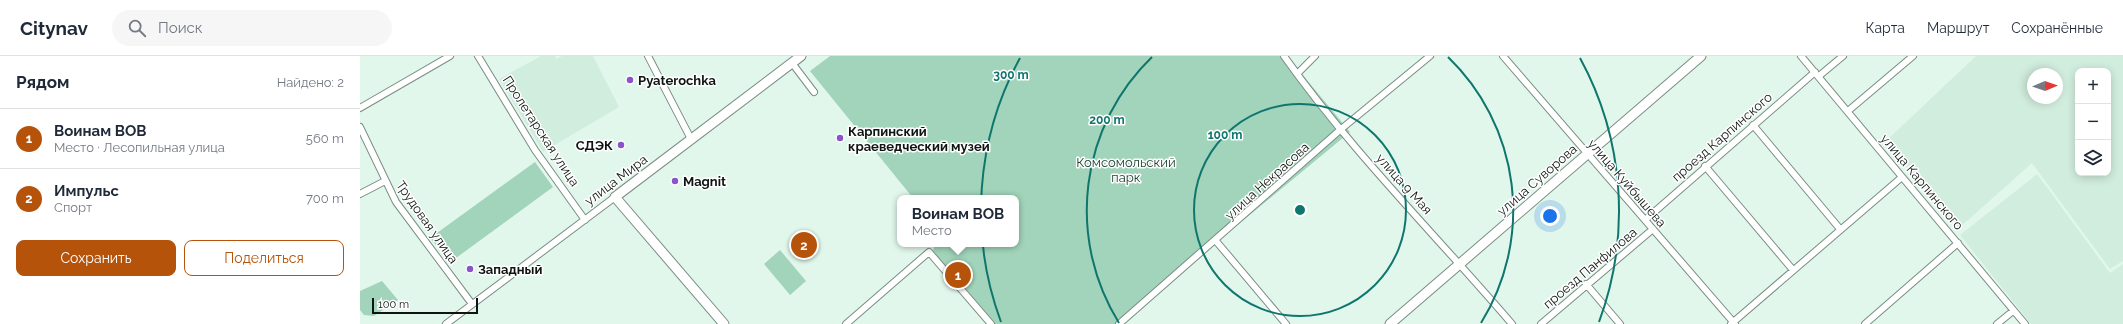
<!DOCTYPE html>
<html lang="ru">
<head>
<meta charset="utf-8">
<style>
  body { margin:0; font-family:Raleway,sans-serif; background:#f6f6f7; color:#1f2937 }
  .controls { position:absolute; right:12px; top:12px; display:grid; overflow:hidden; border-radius:8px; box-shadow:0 2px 10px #0003 }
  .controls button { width:36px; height:36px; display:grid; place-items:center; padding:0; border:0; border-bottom:1px solid #e0e1e3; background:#fff; color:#1f2937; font:20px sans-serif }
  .compass { position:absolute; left:1667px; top:12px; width:36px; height:36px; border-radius:50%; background:#fff; box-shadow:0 2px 10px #0003; rotate:88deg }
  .scale { position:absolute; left:12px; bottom:10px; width:106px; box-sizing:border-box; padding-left:4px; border:2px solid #0d1411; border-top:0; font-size:11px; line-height:14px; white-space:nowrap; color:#0d1411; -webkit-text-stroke:3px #fff; paint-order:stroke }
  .you { position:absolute; left:1190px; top:160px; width:14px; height:14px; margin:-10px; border:3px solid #fff; border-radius:50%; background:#1a73e8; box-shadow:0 0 0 6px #1a73e833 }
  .badge { display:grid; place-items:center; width:26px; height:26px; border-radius:50%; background:#b45309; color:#fff; font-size:13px; font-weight:700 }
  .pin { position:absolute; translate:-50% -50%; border:2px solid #fff; box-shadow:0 1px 4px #0006 }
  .popup { position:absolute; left:537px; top:139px; width:122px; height:52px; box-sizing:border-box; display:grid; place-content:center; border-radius:8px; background:#fff; filter:drop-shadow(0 1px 3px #0005); font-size:13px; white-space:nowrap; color:#747a83 }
  .popup b { font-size:15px; color:#1f2937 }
  .popup::after { content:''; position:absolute; left:50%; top:100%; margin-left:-8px; border:8px solid transparent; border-top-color:#fff }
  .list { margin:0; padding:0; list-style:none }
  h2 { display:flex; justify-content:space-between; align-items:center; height:52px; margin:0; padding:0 16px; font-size:17px }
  h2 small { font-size:13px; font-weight:400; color:#747a83 }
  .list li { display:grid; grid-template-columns:26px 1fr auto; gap:12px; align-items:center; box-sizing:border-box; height:60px; padding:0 16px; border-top:1px solid #e0e1e3 }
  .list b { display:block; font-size:15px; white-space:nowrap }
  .list p { margin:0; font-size:13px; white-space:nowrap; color:#747a83 }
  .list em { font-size:13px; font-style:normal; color:#747a83 }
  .actions { display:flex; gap:8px; padding:12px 16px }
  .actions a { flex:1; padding:9px 0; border:1px solid #b45309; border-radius:8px; text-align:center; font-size:14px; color:#b45309 }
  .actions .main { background:#b45309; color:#fff }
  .icon { flex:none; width:22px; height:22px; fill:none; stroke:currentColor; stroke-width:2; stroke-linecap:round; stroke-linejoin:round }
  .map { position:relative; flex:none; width:1763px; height:268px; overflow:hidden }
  header { display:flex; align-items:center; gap:24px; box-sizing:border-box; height:56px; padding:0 20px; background:#fff; border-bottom:1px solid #e0e1e3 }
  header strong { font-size:19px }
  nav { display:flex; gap:22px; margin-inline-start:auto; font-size:14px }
  .search { width:280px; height:36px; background:#f6f6f7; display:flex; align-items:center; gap:10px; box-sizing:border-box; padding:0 14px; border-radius:22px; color:#747a83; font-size:15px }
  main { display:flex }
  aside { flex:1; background:#fff }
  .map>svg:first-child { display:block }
  .built { fill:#d1edde; fill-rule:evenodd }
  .green { fill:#a1d4ba }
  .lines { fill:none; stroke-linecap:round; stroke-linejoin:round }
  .street-casing { stroke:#7a8d83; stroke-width:8 }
  .secondary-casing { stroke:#7a8d83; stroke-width:11 }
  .street { stroke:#fff; stroke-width:6 }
  .secondary { stroke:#fff; stroke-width:9 }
  .ring { fill:none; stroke:#0f766e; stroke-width:2 }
  .poi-dot { fill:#8b53cb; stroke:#fff; stroke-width:1.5 }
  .labels { text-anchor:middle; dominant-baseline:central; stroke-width:3; stroke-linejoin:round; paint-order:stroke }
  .poi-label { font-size:13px; font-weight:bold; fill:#0d1411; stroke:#fff; text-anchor:start }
  .street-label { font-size:13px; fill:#0d1411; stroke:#fff }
  .park-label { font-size:13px; fill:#183c2c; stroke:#fff }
  .centre { fill:#0f766e; stroke:#fff; stroke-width:2 }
  .ring-label { font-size:12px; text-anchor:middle; font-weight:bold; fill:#0f766e; stroke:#fff; stroke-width:3; stroke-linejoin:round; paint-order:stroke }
</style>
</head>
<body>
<header>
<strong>Citynav</strong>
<div class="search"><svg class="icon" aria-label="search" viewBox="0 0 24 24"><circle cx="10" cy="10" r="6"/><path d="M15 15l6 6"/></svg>Поиск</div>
<nav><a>Карта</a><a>Маршрут</a><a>Сохранённые</a></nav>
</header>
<main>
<aside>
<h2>Рядом<small>Найдено: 2</small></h2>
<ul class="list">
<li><span class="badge">1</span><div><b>Воинам ВОВ</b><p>Место · Лесопильная улица</p></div><em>560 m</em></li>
<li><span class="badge">2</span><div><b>Импульс</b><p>Спорт</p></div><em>700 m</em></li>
</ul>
<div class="actions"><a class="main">Сохранить</a><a>Поделиться</a></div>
</aside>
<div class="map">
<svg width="1763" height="268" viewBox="0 0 1763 268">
  <rect width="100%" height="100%" fill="#e2f7ec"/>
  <path class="built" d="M181,0h14l1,3 6,-3h31l26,51 -76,45 -44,-73z
    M1616,0h147v205l-13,8 -78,-106 -73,65 -73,-87zM1718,15h30v102h-30zM1673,18h24v24h-24z
    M1677,118l73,99 13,-9v60h-92l-71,-89z"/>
  <path class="green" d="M470,0h457l63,76 -232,192h-124l-61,-73 2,-7h81v-46h-103l-103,-127z
    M175,106l18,25 -97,71 -13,-16 -6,4 -7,-8z
    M420,194l26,31 -16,14 -26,-31z
    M22,225l16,19 -24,16 -10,-1 -4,-5v-19z"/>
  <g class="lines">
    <defs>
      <path id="street" d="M118,0l57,94 50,70
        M288,0l43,83
        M924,0c68,96 152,179 228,268
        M1143,0l232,268
        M1441,0l224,268
        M432,7l22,29
        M937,18l18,-18
        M1459,20l24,-20
        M0,52l90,-52
        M1488,55l65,-55
        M1393,69l87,104
        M0,71l36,75 76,102
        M1345,110l88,104
        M0,138l25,-13
        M1285,164l170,-148
        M856,185l70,83
        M1226,228l34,40
        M86,268l169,-127
        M486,268l83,-72 62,72
        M759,268l221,-194 90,-74
        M1181,268l112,-95
        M1371,268l171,-147
        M1505,268l93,-81
        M1637,268l16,-13"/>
      <path id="secondary" d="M364,268l-109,-127 186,-141
        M1030,268l311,-268"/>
    </defs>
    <use href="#street" class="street-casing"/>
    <use href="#secondary" class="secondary-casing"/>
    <use href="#street" class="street"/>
    <use href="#secondary" class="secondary"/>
  </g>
  <g class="ring">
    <circle cx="940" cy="154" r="106"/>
    <path d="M759 267A213 213 0 0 1 792 1M1088 1A213 213 0 0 1 1121 267"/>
    <path d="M641 266A319 319 0 0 1 660 2M1220 2A319 319 0 0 1 1239 266"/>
  </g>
  <g class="poi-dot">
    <circle cx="270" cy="24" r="4"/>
    <circle cx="480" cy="82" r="4"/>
    <circle cx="261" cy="89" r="4"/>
    <circle cx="315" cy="125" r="4"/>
    <circle cx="110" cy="213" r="4"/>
  </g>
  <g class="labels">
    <g class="poi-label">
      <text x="278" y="24">Pyaterochka</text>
      <text x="488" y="75">Карпинский<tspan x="488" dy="15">краеведческий музей</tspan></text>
      <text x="253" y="89" text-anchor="end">СДЭК</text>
      <text x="323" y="125">Magnit</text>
      <text x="118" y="213">Западный</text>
    </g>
    <g class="street-label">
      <text transform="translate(181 75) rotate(57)">Пролетарская улица</text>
      <text transform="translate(1362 81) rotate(-41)">проезд Карпинского</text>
      <text transform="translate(256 124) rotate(-37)">улица Мира</text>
      <text transform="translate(1177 124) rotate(-41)">улица Суворова</text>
      <text transform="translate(907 125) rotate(-42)">улица Некрасова</text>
      <text transform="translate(1562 126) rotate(50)">улица Карпинского</text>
      <text transform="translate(1267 127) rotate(49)">улица Куйбышева</text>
      <text transform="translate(1044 128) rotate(48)">улица 9 Мая</text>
      <text transform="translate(67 166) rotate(55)">Трудовая улица</text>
      <text transform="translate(1230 212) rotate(-40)">проезд Панфилова</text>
    </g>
    <g class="park-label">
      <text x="766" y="106">Комсомольский<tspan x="766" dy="15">парк</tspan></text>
    </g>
  </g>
  <circle cx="940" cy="154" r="6" class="centre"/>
  <g class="ring-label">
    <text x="651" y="23">300 m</text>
    <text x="747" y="68">200 m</text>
    <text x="865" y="83">100 m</text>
  </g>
</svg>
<div class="controls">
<button>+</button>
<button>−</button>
<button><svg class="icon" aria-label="layers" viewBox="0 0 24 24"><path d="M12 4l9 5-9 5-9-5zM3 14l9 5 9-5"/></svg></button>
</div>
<svg class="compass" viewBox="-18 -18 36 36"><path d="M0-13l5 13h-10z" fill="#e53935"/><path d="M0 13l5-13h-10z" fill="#747a83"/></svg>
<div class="scale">100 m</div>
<div class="you"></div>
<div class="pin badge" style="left:598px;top:219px">1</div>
<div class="popup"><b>Воинам ВОВ</b>Место</div>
<div class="pin badge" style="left:444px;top:189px">2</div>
</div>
</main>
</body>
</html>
